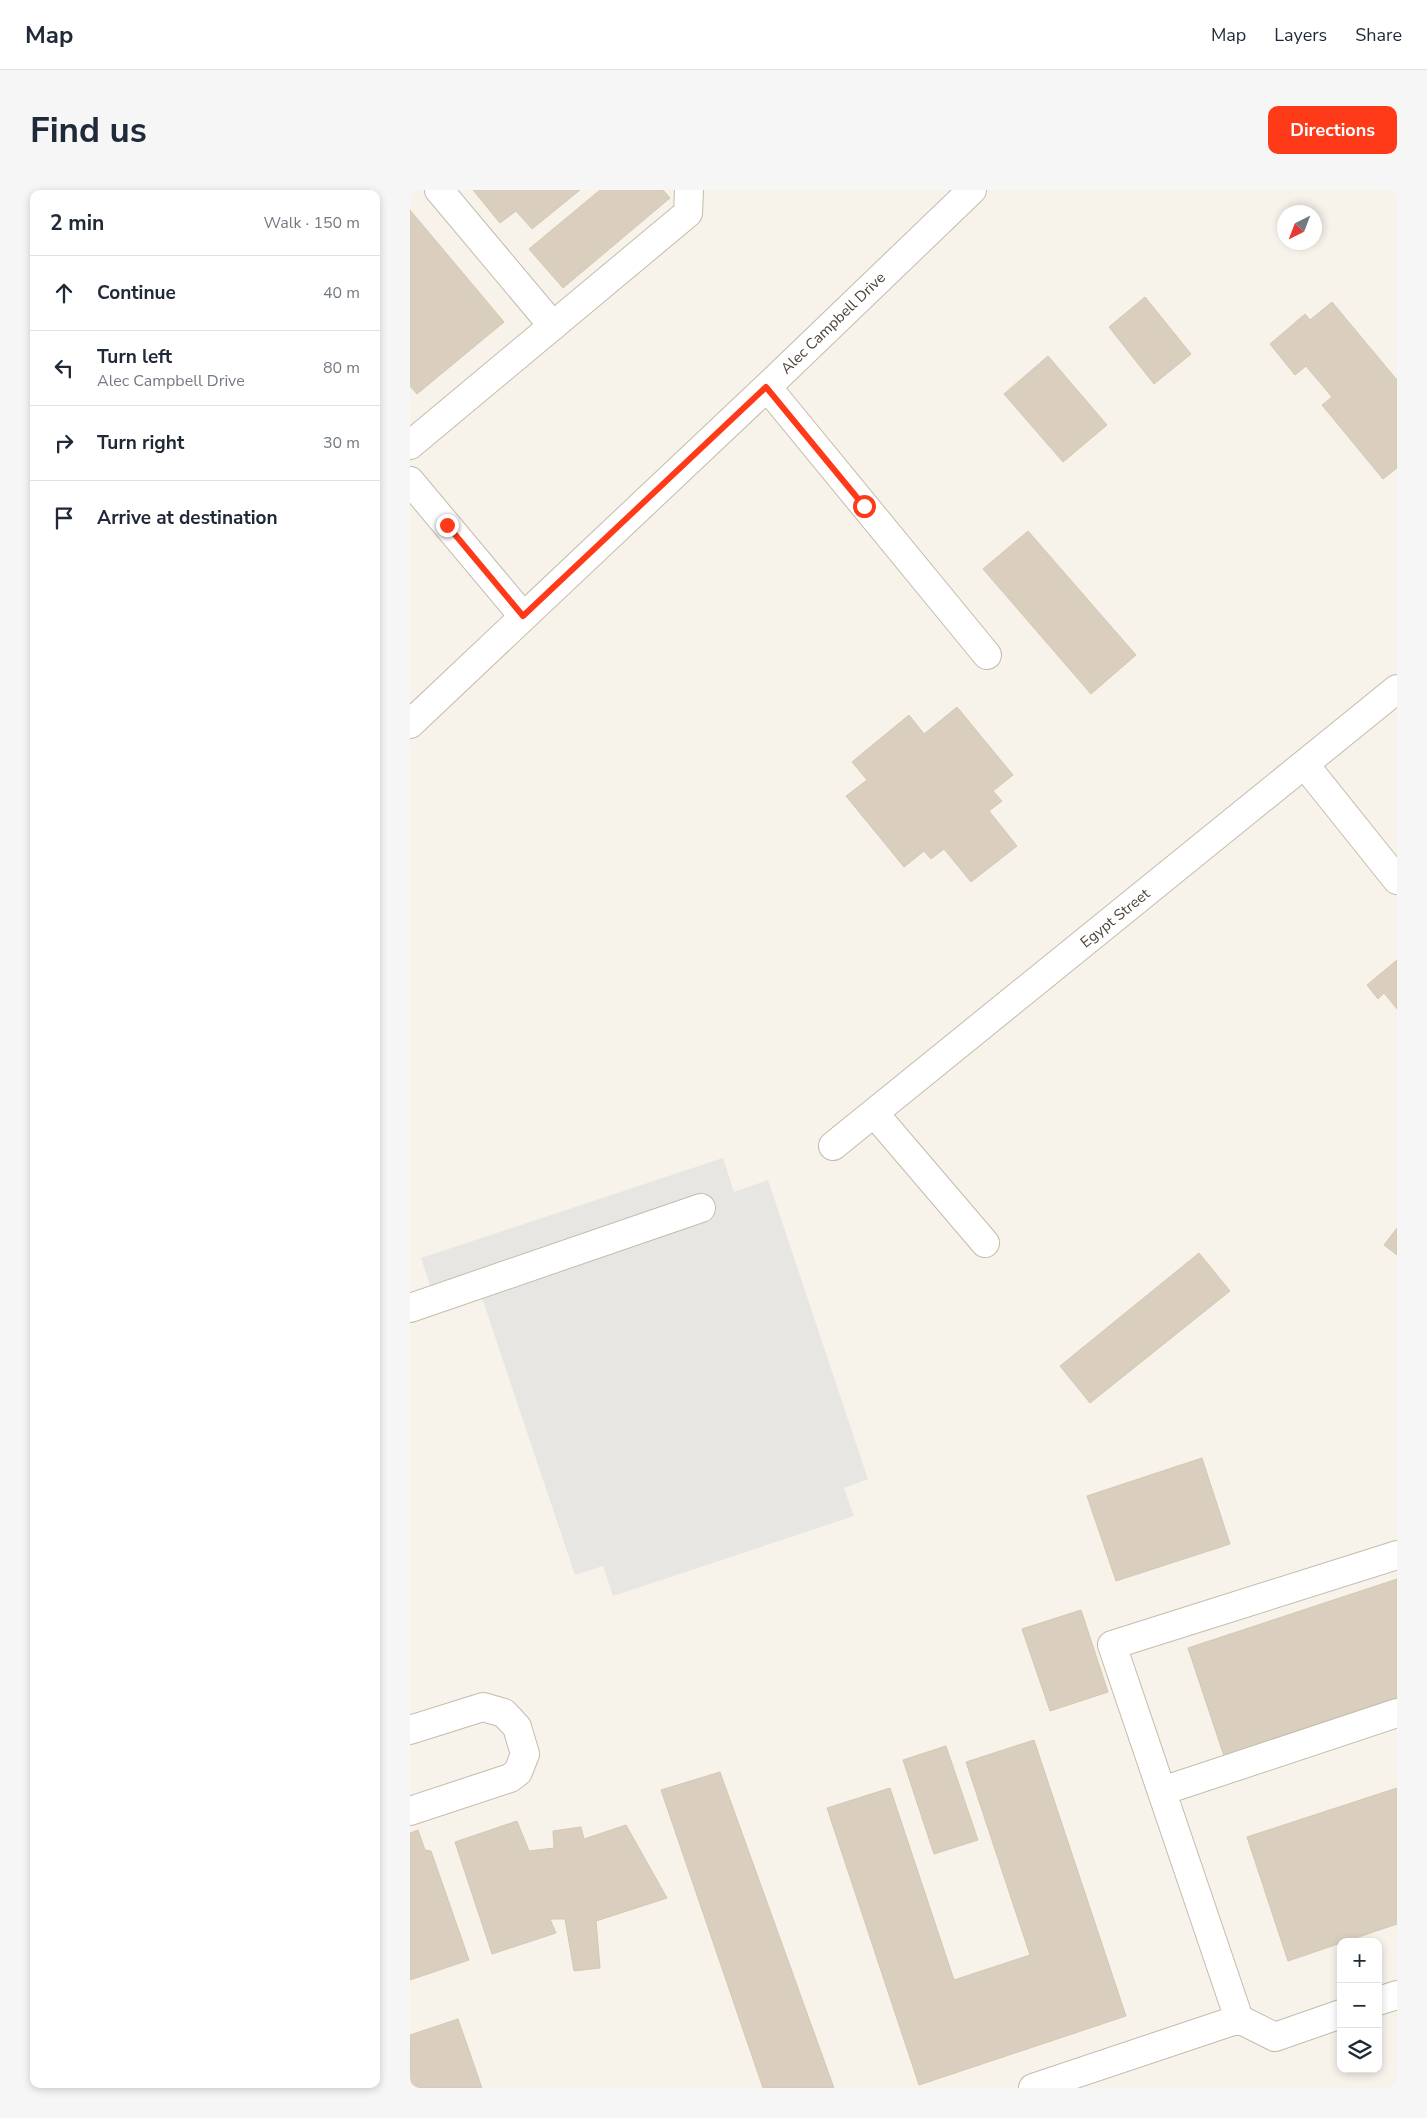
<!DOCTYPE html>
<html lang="en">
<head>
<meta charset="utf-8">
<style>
  body { margin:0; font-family:"Nunito Sans",sans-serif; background:#f6f6f7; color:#1f2937 }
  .controls { position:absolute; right:15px; bottom:15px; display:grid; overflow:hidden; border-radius:10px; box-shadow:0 2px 8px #0003 }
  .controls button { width:45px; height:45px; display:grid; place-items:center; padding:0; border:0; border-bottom:1px solid #e0e1e3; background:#fff; color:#1f2937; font:25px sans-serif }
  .compass { position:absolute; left:867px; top:15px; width:45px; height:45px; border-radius:50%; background:#fff; box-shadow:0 2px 8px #0003; rotate:222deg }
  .stop { position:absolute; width:15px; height:15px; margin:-11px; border:4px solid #ff3a19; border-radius:50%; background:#fff }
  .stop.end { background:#ff3a19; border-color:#fff; box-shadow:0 1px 5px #0008 }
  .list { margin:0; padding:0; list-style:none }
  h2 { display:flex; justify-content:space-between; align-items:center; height:65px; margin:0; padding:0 20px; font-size:21px }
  h2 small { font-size:16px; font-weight:400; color:#747a83 }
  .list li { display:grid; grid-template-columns:32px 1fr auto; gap:15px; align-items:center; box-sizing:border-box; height:75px; padding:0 20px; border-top:1px solid #e0e1e3 }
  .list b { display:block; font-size:19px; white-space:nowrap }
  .list p { margin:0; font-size:16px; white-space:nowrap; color:#747a83 }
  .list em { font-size:16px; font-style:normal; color:#747a83 }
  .icon { flex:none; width:28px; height:28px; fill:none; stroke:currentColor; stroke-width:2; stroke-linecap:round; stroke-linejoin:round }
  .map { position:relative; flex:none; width:987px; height:1898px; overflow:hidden; border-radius:10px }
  header { display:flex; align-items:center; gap:30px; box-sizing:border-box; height:70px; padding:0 25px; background:#fff; border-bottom:1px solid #e0e1e3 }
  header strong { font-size:24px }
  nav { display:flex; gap:28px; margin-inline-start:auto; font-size:18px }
  .intro { display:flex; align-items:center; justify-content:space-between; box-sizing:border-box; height:120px; padding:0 30px }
  h1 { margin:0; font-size:35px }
  .button { padding:12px 22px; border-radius:10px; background:#ff3a19; color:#fff; font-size:18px; font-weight:700 }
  main { display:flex; gap:30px; padding:0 30px }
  aside { flex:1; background:#fff; border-radius:10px; box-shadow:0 2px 8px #0003 }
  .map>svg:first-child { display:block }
  .parking { fill:#e8e6e2 }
  .building { fill:#dacfbf; stroke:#d5c7b1 }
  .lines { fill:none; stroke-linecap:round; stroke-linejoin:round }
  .minor-casing { stroke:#c4bbac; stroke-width:30 }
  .minor { stroke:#fff; stroke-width:28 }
  .route { stroke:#ff3a19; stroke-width:6 }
  .labels { text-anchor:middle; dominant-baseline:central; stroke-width:4.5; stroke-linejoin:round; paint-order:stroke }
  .street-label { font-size:15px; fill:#4c4437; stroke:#fff }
</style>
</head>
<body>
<header>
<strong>Map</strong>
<nav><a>Map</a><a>Layers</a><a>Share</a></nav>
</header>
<div class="intro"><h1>Find us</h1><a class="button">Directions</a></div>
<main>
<aside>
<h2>2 min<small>Walk · 150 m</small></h2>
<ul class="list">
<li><svg class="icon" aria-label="ahead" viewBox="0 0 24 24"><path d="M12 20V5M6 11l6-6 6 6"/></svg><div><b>Continue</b></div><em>40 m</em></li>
<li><svg class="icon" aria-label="left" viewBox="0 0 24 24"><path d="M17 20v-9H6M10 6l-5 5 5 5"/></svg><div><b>Turn left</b><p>Alec Campbell Drive</p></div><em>80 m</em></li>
<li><svg class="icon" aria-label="right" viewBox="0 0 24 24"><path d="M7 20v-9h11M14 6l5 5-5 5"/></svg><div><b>Turn right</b></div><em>30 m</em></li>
<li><svg class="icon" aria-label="arrive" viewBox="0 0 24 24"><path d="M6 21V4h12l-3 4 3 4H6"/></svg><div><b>Arrive at destination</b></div></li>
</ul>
</aside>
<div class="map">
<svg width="987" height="1898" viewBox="0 0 987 1898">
  <rect width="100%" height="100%" fill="#f7f3eb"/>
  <path class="parking" d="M313,968l11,34 34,-12 100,299 -24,9 10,28 -241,80 -10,-30 -28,9 -95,-283 -43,14 -16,-48z"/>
  <path class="building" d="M63,0h107l-48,39 -16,-18 -16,12z
    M190,0h63l7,8 -107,90 -34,-39z
    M0,20l94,112 -87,72 -7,-8z
    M735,107l46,57 -37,30 -45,-57z
    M922,112l65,78v88l-14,11 -61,-74 10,-8 -26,-31 -11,9 -25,-31 35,-30 5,6z
    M638,166l59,69 -44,37 -59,-68z
    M618,341l108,124 -45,39 -108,-125z
    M547,517l56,68 -20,16 9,10 -13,10 28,35 -46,36 -27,-33 -13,10 -7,-8 -20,16 -58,-71 21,-16 -15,-18 57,-47 15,19z
    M987,770v49l-13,-16 -6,6 -11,-14z
    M987,1038v27l-13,-10z
    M789,1063l31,38 -140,112 -30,-37z
    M792,1268l28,86 -114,37 -29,-85z
    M987,1389v126l-171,57 -38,-114z
    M671,1420l27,82 -58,19 -28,-82z
    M624,1550l92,276 -207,69 -92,-277 63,-20 64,192 76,-25 -64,-193z
    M536,1556l32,94 -44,14 -31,-94z
    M310,1582l114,316h-71l-102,-298z
    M987,1598v136l-109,37 -41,-124z
    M107,1631l12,30 25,-3 -1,-17 28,-4 3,12 42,-14 41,73 -71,23 4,47 -26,3 -9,-52h-15l6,14 -64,21 -37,-112z
    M8,1640l7,20 6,1 38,109 -59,20v-147z
    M48,1829l24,69h-71l-1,-53z"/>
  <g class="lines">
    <defs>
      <path id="minor" d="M29,0l114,136
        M357,197l220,268
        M0,255l278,-232 1,-23
        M0,291l113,135
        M0,534l357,-337 205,-197
        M895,575l92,115
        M464,923l111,130
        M423,956l564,-457
        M0,1118l291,-100
        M0,1540l73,-23 21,6 13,14 8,27 -7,18 -8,6 -100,33
        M752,1601l235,-78
        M968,1811l19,-6
        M829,1829l36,18 66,-23
        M623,1898l206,-69 -127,-374 285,-90"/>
    </defs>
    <use href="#minor" class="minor-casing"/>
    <use href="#minor" class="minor"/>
  </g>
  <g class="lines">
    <path class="route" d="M37,335l76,91 243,-229 98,119"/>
  </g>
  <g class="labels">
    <g class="street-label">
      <text transform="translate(423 133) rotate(-44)">Alec Campbell Drive</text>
      <text transform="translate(705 728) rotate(-39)">Egypt Street</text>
    </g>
  </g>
</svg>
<div class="controls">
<button>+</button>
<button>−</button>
<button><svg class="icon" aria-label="layers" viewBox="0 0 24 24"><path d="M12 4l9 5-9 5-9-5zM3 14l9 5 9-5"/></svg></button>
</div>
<svg class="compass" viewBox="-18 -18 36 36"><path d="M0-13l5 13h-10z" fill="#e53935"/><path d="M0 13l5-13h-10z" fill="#747a83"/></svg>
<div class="stop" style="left:454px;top:316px"></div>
<div class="stop end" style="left:37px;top:335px"></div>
</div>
</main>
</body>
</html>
